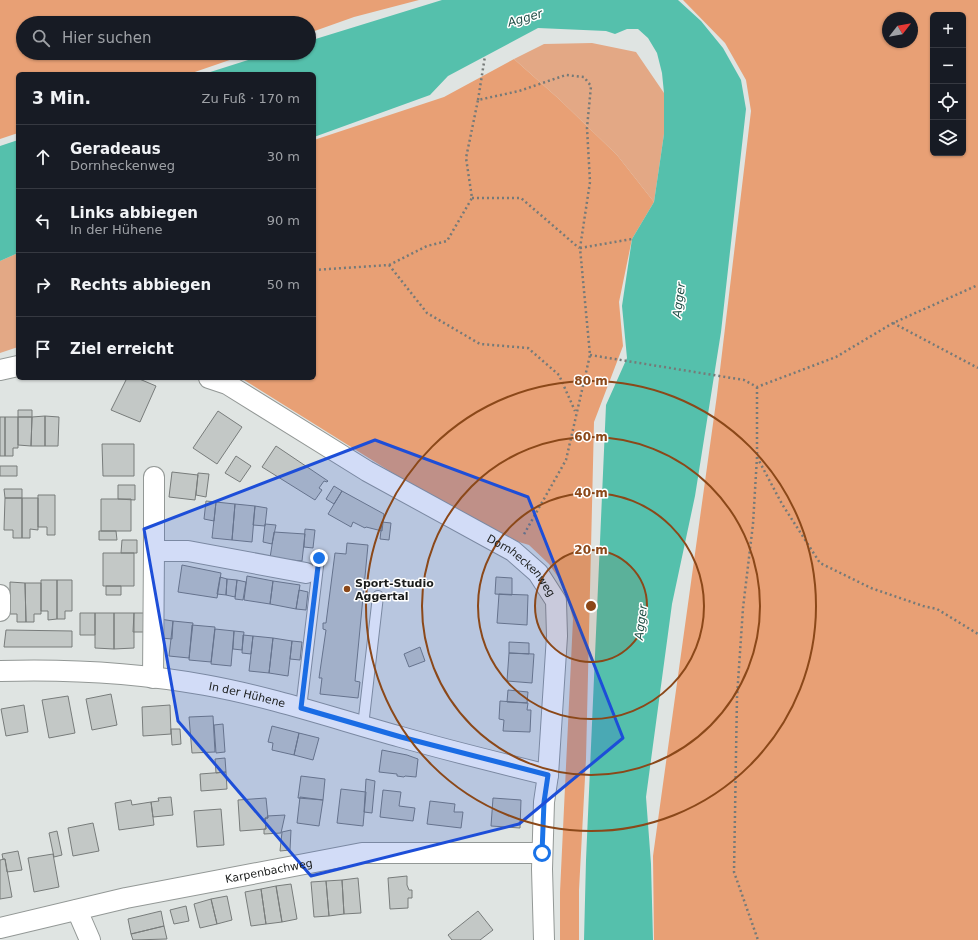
<!DOCTYPE html>
<html lang="de">
<head>
<meta charset="utf-8">
<style>
  body { margin:0; font-family:"DejaVu Sans",sans-serif; background:#20242c; color:#f1f3f6 }
  .controls { position:absolute; right:12px; top:12px; display:grid; overflow:hidden; border-radius:6px; box-shadow:0 1px 3px #0004 }
  .controls button { width:36px; height:36px; display:grid; place-items:center; padding:0; border:0; border-bottom:1px solid #363941; background:#171b24; color:#f1f3f6; font:20px sans-serif }
  .compass { position:absolute; left:882px; top:12px; width:36px; height:36px; border-radius:50%; background:#171b24; box-shadow:0 1px 3px #0004; rotate:59deg }
  .stop { position:absolute; width:12px; height:12px; margin:-9px; border:3px solid #1a73e8; border-radius:50%; background:#fff }
  .stop.end { background:#1a73e8; border-color:#fff; box-shadow:0 1px 4px #0008 }
  .list { margin:0; padding:0; list-style:none }
  h2 { display:flex; justify-content:space-between; align-items:center; height:52px; margin:0; padding:0 16px; font-size:17px }
  h2 small { font-size:13px; font-weight:400; color:#9ea1a6 }
  .list li { display:grid; grid-template-columns:26px 1fr auto; gap:12px; align-items:center; box-sizing:border-box; height:64px; padding:0 16px; border-top:1px solid #363941 }
  .list b { display:block; font-size:15px; white-space:nowrap }
  .list p { margin:0; font-size:13px; white-space:nowrap; color:#9ea1a6 }
  .list em { font-size:13px; font-style:normal; color:#9ea1a6 }
  .icon { flex:none; width:22px; height:22px; fill:none; stroke:currentColor; stroke-width:2; stroke-linecap:round; stroke-linejoin:round }
  .map { position:relative; flex:none; width:978px; height:940px; overflow:hidden }
  .search { position:absolute; background:#171b24; box-shadow:0 1px 3px #0004; left:16px; top:16px; width:300px; height:44px; display:flex; align-items:center; gap:10px; box-sizing:border-box; padding:0 14px; border-radius:22px; color:#9ea1a6; font-size:15px }
  .panel { position:absolute; background:#171b24; box-shadow:0 1px 3px #0004; left:16px; top:72px; width:300px; height:308px; border-radius:6px }
  .map>svg:first-child { display:block }
  .green { fill:#e3a885 }
  .forest { fill:#e8a075; fill-rule:evenodd }
  .water { fill:#55c0ac }
  .building { fill:#c3c8c6; stroke:#787c7b }
  .lines { fill:none; stroke-linecap:round; stroke-linejoin:round }
  .lane-casing { stroke:#939896; stroke-width:12 }
  .street-casing { stroke:#939896; stroke-width:22 }
  .path { stroke:#767a78; stroke-width:2.5; stroke-dasharray:2 3; stroke-linecap:butt }
  .lane { stroke:#fff; stroke-width:10 }
  .street { stroke:#fff; stroke-width:20 }
  .route { stroke:#1a73e8; stroke-width:5 }
  .marked { fill:#1d4ed8; fill-opacity:0.2; stroke:#1d4ed8; stroke-width:3; stroke-linejoin:round }
  .ring { fill:none; stroke:#8b4819; stroke-width:2 }
  .poi-dot { fill:#8b4819; stroke:#fff; stroke-width:1.5 }
  .labels { text-anchor:middle; dominant-baseline:central; stroke-width:3; stroke-linejoin:round; paint-order:stroke }
  .street-label { font-size:11px; fill:#1a1c1b; stroke:#fff }
  .poi-label { font-size:11px; font-weight:bold; fill:#1a1c1b; stroke:#fff; text-anchor:start }
  .water-label { font-size:12px; font-style:italic; fill:#225148; stroke:#fff }
  .centre { fill:#8b4819; stroke:#fff; stroke-width:2 }
  .ring-label { font-size:12px; text-anchor:middle; font-weight:bold; fill:#8b4819; stroke:#fff; stroke-width:3; stroke-linejoin:round; paint-order:stroke }
</style>
</head>
<body>
<div class="map">
<svg width="978" height="940" viewBox="0 0 978 940">
  <rect width="100%" height="100%" fill="#dfe4e2"/>
  <path class="green" d="M592,43l44,9 28,41v41l-10,68 -37,-47 -58,-56 -45,-40 30,-15z
    M18,253v94l-18,6v-92z"/>
  <path class="forest" d="M0,0h419l-65,17 -45,16v-10h-286v30h227l-61,21h-171v59l-18,6z
    M683,0h295v940h-324l-1,-84 64,-461 34,-284 -5,-31 -21,-37zM933,15h30v138h-30zM888,18h24v24h-24z
    M514,59l45,40 58,56 37,47 -22,37 -13,63 4,44 -29,76 -8,337 -7,131v50h-19v-48l13,-273 -8,-32 -16,-23 -20,-19 -10,-3 -80,-40 -198,-124h73v-238l130,-43z"/>
  <path class="water" d="M442,0h236l23,21 22,27 18,32 5,29 -25,223 -26,164 -23,108 -26,193 5,67 2,76h-69l2,-80 20,-455 21,-47 -5,-52 10,-67 22,-37 10,-68v-41l-2,-20 -5,-20 -9,-15 -10,-9h-11l-12,5 -9,-3 -68,-3 -90,48 -18,19 -116,42v-63h-110l66,-21h39v-12z
    M18,140v113l-18,8v-115z"/>
  <path class="building" d="M127,378h10l19,8 -16,36 -29,-12z
    M18,410h14v7h-14z
    M218,411l24,16 -25,37 -24,-16z
    M45,416v30h-14l1,-29z
    M45,416l14,1 -1,29h-13z
    M0,417h5v39h-5z
    M5,417h13v31h-5v8h-8z
    M18,417h14l-1,29 -13,-1z
    M102,444h32v32h-31z
    M276,446l52,35 -1,1 -3,-1 -5,7 3,2 -7,10 -53,-33z
    M236,456l15,10 -11,16 -15,-9z
    M0,466h17v10h-17z
    M172,472l26,3 -3,25 -26,-3z
    M198,473l11,1 -3,23 -10,-2z
    M118,485h17v15l-17,-1z
    M334,486l8,5 -8,13 -8,-5z
    M4,489h18v9h-17z
    M342,491l42,23 -2,17 -16,-4 -1,1 -12,-6 -2,5 -23,-13z
    M38,495h17v40h-8v-8h-9z
    M5,498h17v40h-9v-8h-9z
    M22,498h16v32l-8,-1v9h-8z
    M101,499h30v32h-30z
    M206,501l10,1 -2,19 -10,-2z
    M216,502l19,2 -3,36 -20,-2z
    M235,504l20,2 -3,36 -20,-2z
    M255,506l12,2 -2,18 -12,-1z
    M382,522l9,1 -2,17 -9,-1z
    M265,524l11,1 -4,19 -9,-2z
    M305,529l10,1 -2,18 -9,-1z
    M99,531h17l1,9h-18z
    M274,532l31,2 -3,27 -32,-3z
    M122,540h15v13h-16z
    M347,543l21,2 -13,136 5,1 -2,16 -38,-4 2,-16h-3l7,-48 -3,-1v-6h3l9,-70 11,1z
    M103,553h31v33h-31z
    M182,565l39,8 -4,25 -39,-6z
    M247,576l26,5 -3,23 -26,-4z
    M220,577l7,2 -1,16 -9,-1z
    M496,577l16,1v17l-17,-1z
    M227,579l10,1 -2,17 -9,-2z
    M41,580h16v39l-9,1v-9h-7z
    M57,580h15v31h-7v8h-8z
    M237,580l9,2 -3,18 -8,-1z
    M273,581l27,4 -4,24 -26,-5z
    M10,582l15,1 1,39h-9v-8h-7z
    M25,583h16v31h-7v8h-8z
    M106,586h15v9h-15z
    M299,590l9,2 -2,18 -10,-1z
    M499,594l29,1 -1,30 -30,-2z
    M80,613h15v22h-15z
    M95,613h19v36l-19,-1z
    M114,613h20v35l-20,1z
    M134,613h14v19h-15z
    M160,619l13,2 -1,18 -11,-1z
    M173,621l20,2 -4,35 -20,-2z
    M192,625l23,2 -4,35 -22,-2z
    M215,629l19,2 -3,35 -20,-2z
    M6,630l66,1v16h-68z
    M234,631l10,1 -2,18 -9,-1z
    M243,635l10,1 -2,18 -9,-1z
    M253,636l20,2 -4,35 -20,-2z
    M273,638l19,3 -4,35 -19,-3z
    M292,641l10,1 -2,18 -10,-1z
    M509,642l20,1v11l-20,-1z
    M420,647l5,14 -16,6 -5,-13z
    M509,653l25,1 -2,29 -25,-2z
    M508,690l20,2 -1,11 -20,-1z
    M111,694l6,31 -25,5 -6,-31z
    M68,696l7,37 -26,5 -7,-38z
    M500,701l28,2 -1,7h4l-1,22 -27,-1 1,-11 -5,-1z
    M24,705l4,27 -22,4 -5,-27z
    M170,705l1,29 -28,2 -1,-29z
    M213,716l2,36 -23,1 -3,-36z
    M223,724l2,28 -9,1 -2,-28z
    M272,726l27,7 -5,22 -22,-5 1,-7 -5,-1z
    M171,729h9l1,15 -9,1z
    M299,733l20,5 -6,22 -19,-5z
    M382,750l25,5 11,4 -2,18 -11,-1 -1,1 -7,-1v-2l-18,-2z
    M225,758l1,14 -10,1 -1,-14z
    M226,772l1,17 -26,2 -1,-17z
    M301,776l24,3 -2,21 -25,-2z
    M366,779l9,2 -3,32 -8,-1z
    M341,789l25,3 -3,34 -26,-3z
    M383,790l18,2 -2,14 16,2 -2,13 -33,-4z
    M171,797l2,18 -20,2 -2,-15 8,-1 -1,-3z
    M300,797l23,3 -4,26 -22,-3z
    M266,798l2,20h-3l1,11 -26,2 -2,-31z
    M493,798l28,2 -1,28 -29,-2z
    M131,800l1,5 19,-3 3,23 -35,5 -4,-27z
    M430,801l25,3 -1,8h9l-2,16 -34,-4z
    M221,809l3,36 -27,2 -3,-36z
    M285,815l-4,18 -17,1v-5h2l-1,-11h3l-1,-2z
    M93,823l6,28 -26,5 -5,-28z
    M291,830l-1,20 -10,1 2,-19z
    M57,831l5,24 -8,2 -5,-24z
    M18,851l4,19 -15,2 -2,-13h-2l-1,-5z
    M53,854l6,33 -25,5 -6,-34z
    M5,859l7,38 -12,2v-39z
    M407,876v9l2,5h3v8h-4v10l-18,1 -2,-31z
    M358,878l3,35 -17,1 -2,-34z
    M342,880l2,34 -15,2 -3,-35z
    M326,881l3,35 -15,1 -3,-35z
    M291,884l6,35 -15,3 -6,-36z
    M276,886l6,36 -16,2 -5,-35z
    M261,889l5,35 -15,2 -6,-34z
    M227,896l5,24 -15,4 -6,-25z
    M211,899l6,25 -17,4 -6,-24z
    M186,906l3,15 -15,3 -4,-14z
    M161,911l3,15 -33,8 -3,-15z
    M478,911l15,19 -13,10h-28l-4,-5z
    M164,926l3,13 -34,1 -2,-6z"/>
  <g class="lines">
    <defs>
      <path id="lane" d="M301,708l18,-150
        M363,726l15,-130"/>
      <g id="street">
        <path d="M0,370l18,-4"/>
        <path id="s1" d="M209,378l18,6 140,87 146,80 25,22 18,28 1,35 -9,139 -4,27 -2,67 2,71"/>
        <path d="M154,477v74"/>
        <path d="M0,595v16"/>
        <path id="s2" d="M0,671c68,-2 138,2 205,14 67,12 131,34 196,52 49,14 98,26 147,38"/>
        <path d="M153,678l1,-127h34l118,22"/>
        <path d="M77,910l13,30"/>
        <path id="s3" d="M0,928l126,-30 236,-45h180"/>
      </g>
    </defs>
    <use href="#lane" class="lane-casing"/>
    <use href="#street" class="street-casing"/>
    <path class="path" d="M478,100l7,-44
      M472,198h49l58,50
      M580,248l52,-9
      M389,265l38,-19 20,-5 25,-43 -6,-40 12,-58 41,-9 47,-16 18,2 7,9 -4,42 3,54 -10,66 10,107 -24,105 -43,76
      M314,270l75,-5 38,48 53,31 48,4 31,27 16,36
      M893,323l85,45
      M590,355l154,25 13,7 79,-30 57,-34 85,-38
      M757,387v70l-4,67 -10,84 -6,89 -3,175 24,68
      M757,457l25,47 38,59 51,25 52,18 14,3 41,25"/>
    <use href="#lane" class="lane"/>
    <use href="#street" class="street"/>
  </g>
  <g class="lines">
    <path class="route" d="M319,558l-18,150 100,29 147,38 -4,27 -2,51"/>
  </g>
  <path class="marked" d="M375,440l153,57 95,241 -104,86 -208,52 -133,-155 -34,-192z"/>
  <circle cx="591" cy="606" r="56" fill="#8b4819" fill-opacity=".12"/>
  <g class="ring">
    <circle cx="591" cy="606" r="56"/>
    <circle cx="591" cy="606" r="113"/>
    <circle cx="591" cy="606" r="169"/>
    <circle cx="591" cy="606" r="225"/>
  </g>
  <circle class="poi-dot" cx="347" cy="589" r="4"/>
  <g class="labels">
    <g class="street-label">
      <text stroke="none"><textPath href="#s1" startOffset="366">Dornheckenweg</textPath></text>
      <text stroke="none"><textPath href="#s2" startOffset="249">In der Hühene</textPath></text>
      <text stroke="none"><textPath href="#s3" startOffset="275">Karpenbachweg</textPath></text>
    </g>
    <g class="poi-label">
      <text x="355" y="583">Sport-Studio<tspan x="355" dy="13">Aggertal</tspan></text>
    </g>
    <g class="water-label">
      <text transform="translate(525 18) rotate(-16)">Agger</text>
      <text transform="translate(679 300) rotate(-83)">Agger</text>
      <text transform="translate(641 622) rotate(-83)">Agger</text>
    </g>
  </g>
  <circle cx="591" cy="606" r="6" class="centre"/>
  <g class="ring-label">
    <text x="591" y="385">80 m</text>
    <text x="591" y="441">60 m</text>
    <text x="591" y="497">40 m</text>
    <text x="591" y="554">20 m</text>
  </g>
</svg>
<div class="controls">
<button>+</button>
<button>−</button>
<button><svg class="icon" aria-label="locate" viewBox="0 0 24 24"><circle cx="12" cy="12" r="6"/><path d="M12 2v4M12 18v4M2 12h4M18 12h4"/></svg></button>
<button><svg class="icon" aria-label="layers" viewBox="0 0 24 24"><path d="M12 4l9 5-9 5-9-5zM3 14l9 5 9-5"/></svg></button>
</div>
<svg class="compass" viewBox="-18 -18 36 36"><path d="M0-13l5 13h-10z" fill="#e53935"/><path d="M0 13l5-13h-10z" fill="#9ea1a6"/></svg>
<div class="stop" style="left:542px;top:853px"></div>
<div class="stop end" style="left:319px;top:558px"></div>
<div class="search"><svg class="icon" aria-label="search" viewBox="0 0 24 24"><circle cx="10" cy="10" r="6"/><path d="M15 15l6 6"/></svg>Hier suchen</div>
<section class="panel">
<h2>3 Min.<small>Zu Fuß · 170 m</small></h2>
<ul class="list">
<li><svg class="icon" aria-label="ahead" viewBox="0 0 24 24"><path d="M12 20V5M6 11l6-6 6 6"/></svg><div><b>Geradeaus</b><p>Dornheckenweg</p></div><em>30 m</em></li>
<li><svg class="icon" aria-label="left" viewBox="0 0 24 24"><path d="M17 20v-9H6M10 6l-5 5 5 5"/></svg><div><b>Links abbiegen</b><p>In der Hühene</p></div><em>90 m</em></li>
<li><svg class="icon" aria-label="right" viewBox="0 0 24 24"><path d="M7 20v-9h11M14 6l5 5-5 5"/></svg><div><b>Rechts abbiegen</b></div><em>50 m</em></li>
<li><svg class="icon" aria-label="arrive" viewBox="0 0 24 24"><path d="M6 21V4h12l-3 4 3 4H6"/></svg><div><b>Ziel erreicht</b></div></li>
</ul>
</section>
</div>
</body>
</html>
